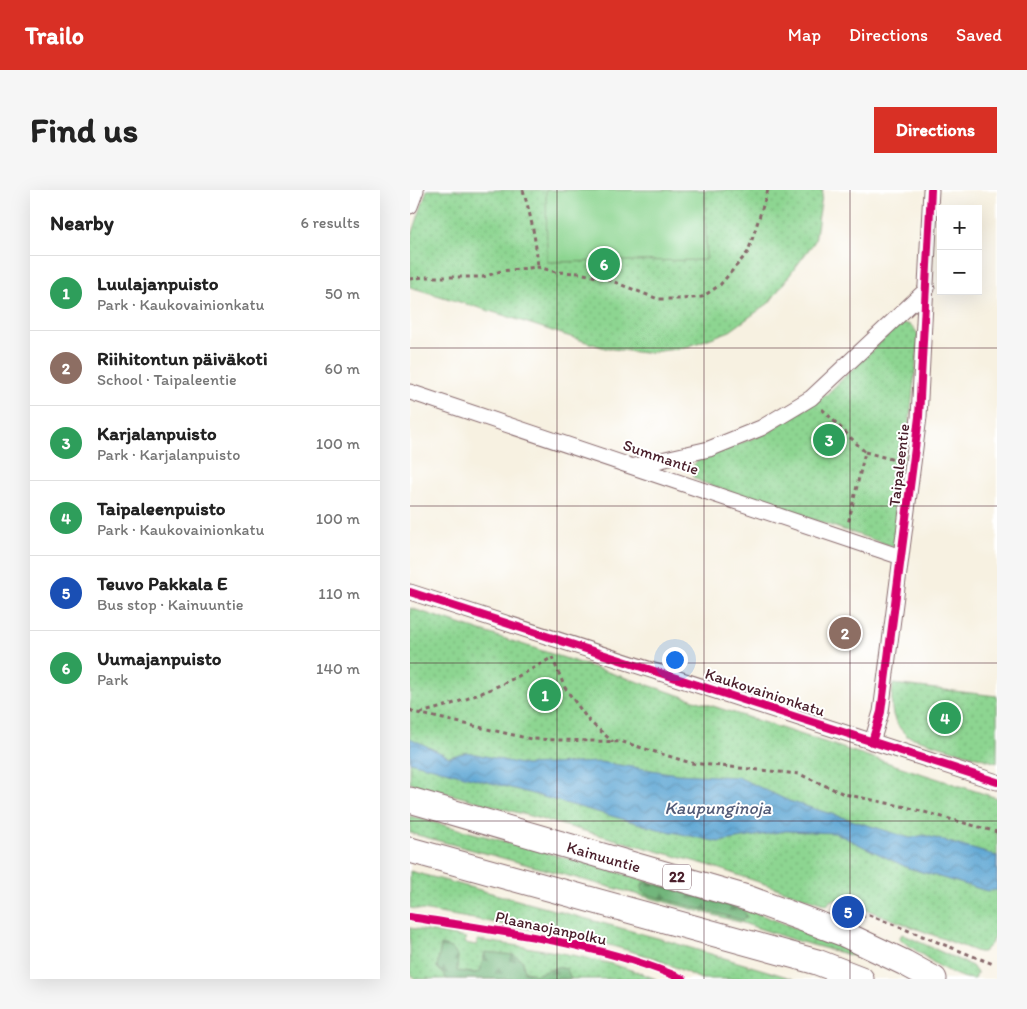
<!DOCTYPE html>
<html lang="en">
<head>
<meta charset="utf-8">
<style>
  body { margin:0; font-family:Itim,sans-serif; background:#f6f6f6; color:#222 }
  .controls { position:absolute; right:15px; top:15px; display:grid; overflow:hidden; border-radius:0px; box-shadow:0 5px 20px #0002 }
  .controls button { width:45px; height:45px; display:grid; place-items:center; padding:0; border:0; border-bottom:1px solid #e0e0e0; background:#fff; color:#222; font:25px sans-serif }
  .you { position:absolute; left:264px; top:469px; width:18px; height:18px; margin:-12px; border:4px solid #fff; border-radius:50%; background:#1a73e8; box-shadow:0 0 0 8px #1a73e833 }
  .badge { display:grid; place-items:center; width:32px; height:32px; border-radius:50%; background:#d93025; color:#fff; font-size:16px; font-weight:700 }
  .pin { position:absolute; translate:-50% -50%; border:2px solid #fff; box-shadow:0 1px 5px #0006 }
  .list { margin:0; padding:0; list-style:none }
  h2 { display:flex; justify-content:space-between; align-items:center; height:65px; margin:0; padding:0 20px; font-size:21px }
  h2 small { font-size:16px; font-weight:400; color:#767676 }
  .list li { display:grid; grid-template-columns:32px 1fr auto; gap:15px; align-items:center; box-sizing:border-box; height:75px; padding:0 20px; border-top:1px solid #e0e0e0 }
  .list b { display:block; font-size:19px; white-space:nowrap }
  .list p { margin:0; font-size:16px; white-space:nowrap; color:#767676 }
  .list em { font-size:16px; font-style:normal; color:#767676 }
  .map { position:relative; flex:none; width:587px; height:789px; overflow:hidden; border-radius:0px }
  header { display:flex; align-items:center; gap:30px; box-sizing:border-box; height:70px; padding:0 25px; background:#d93025; color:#fff }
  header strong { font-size:24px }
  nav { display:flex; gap:28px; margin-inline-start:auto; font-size:18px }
  .intro { display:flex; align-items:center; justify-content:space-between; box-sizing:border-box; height:120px; padding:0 30px }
  h1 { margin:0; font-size:35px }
  .button { padding:12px 22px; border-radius:0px; background:#d93025; color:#fff; font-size:18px; font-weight:700 }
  main { display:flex; gap:30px; padding:0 30px }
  aside { flex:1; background:#fff; border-radius:0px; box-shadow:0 5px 20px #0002 }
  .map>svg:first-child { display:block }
  .grass { fill:url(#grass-dots); stroke:#6c7a5e }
  .forest { fill:url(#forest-firs); stroke:#5e6a53 }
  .pitch { fill:#8dd591; stroke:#6c7a5e }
  .water { fill:url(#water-waves); stroke:#52627f }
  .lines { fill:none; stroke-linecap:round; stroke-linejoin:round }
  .minor-casing { stroke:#87686b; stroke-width:17 }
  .trunk-casing { stroke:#87686b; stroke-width:27 }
  .path { stroke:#87686b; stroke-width:3; stroke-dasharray:4 4; stroke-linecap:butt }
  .minor { stroke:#fff; stroke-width:15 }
  .trunk { stroke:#fff; stroke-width:25 }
  .cycleway-casing { stroke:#fff; stroke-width:11 }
  .cycleway { stroke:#d6006c; stroke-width:8 }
  .grid { fill:none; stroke:#4a1f2b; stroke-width:1; stroke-opacity:0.55 }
  .labels { text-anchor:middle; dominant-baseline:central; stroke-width:4; stroke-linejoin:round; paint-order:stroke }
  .shield { fill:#fff; stroke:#80626b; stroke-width:1 }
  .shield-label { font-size:15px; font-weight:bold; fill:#4a1f2b }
  .street-label { font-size:16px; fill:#4a1f2b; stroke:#fff }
  .water-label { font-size:18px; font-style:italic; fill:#525b77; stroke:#fff }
</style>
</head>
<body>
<header>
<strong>Trailo</strong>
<nav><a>Map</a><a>Directions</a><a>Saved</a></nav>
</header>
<div class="intro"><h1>Find us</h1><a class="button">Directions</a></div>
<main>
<aside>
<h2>Nearby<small>6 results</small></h2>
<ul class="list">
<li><span class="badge" style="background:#2e9e5b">1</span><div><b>Luulajanpuisto</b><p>Park · Kaukovainionkatu</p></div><em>50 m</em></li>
<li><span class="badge" style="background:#8d6e63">2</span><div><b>Riihitontun päiväkoti</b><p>School · Taipaleentie</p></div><em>60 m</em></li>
<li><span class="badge" style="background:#2e9e5b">3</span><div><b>Karjalanpuisto</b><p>Park · Karjalanpuisto</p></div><em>100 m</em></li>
<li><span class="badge" style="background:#2e9e5b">4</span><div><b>Taipaleenpuisto</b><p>Park · Kaukovainionkatu</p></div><em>100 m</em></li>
<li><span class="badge" style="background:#1a4fb4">5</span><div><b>Teuvo Pakkala E</b><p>Bus stop · Kainuuntie</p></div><em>110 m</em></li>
<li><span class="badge" style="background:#2e9e5b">6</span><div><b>Uumajanpuisto</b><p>Park</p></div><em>140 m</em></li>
</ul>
</aside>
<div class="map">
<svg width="587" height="789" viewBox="0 0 587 789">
  <defs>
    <pattern id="grass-dots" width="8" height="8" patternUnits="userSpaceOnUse" patternTransform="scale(1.25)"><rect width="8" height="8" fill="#8dd591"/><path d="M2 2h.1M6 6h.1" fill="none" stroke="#7bb67d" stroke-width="1.8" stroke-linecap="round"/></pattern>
    <pattern id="forest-firs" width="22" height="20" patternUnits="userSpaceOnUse" patternTransform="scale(1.25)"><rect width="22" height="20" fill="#72b67b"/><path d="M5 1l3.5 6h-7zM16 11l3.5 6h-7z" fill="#609365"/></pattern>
    <pattern id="water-waves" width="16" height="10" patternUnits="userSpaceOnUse" patternTransform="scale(1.25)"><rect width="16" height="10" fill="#5ba5d3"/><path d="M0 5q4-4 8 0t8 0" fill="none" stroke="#4d86ab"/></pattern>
  </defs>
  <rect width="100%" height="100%" fill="#fff"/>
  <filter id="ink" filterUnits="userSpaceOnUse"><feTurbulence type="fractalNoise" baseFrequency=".02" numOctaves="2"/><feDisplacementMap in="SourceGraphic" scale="10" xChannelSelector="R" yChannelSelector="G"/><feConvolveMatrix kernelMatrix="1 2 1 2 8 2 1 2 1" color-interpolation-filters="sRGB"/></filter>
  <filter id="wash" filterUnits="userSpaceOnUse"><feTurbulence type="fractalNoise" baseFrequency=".0096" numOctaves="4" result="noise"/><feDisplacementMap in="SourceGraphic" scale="20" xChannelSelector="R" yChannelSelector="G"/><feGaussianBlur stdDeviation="1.12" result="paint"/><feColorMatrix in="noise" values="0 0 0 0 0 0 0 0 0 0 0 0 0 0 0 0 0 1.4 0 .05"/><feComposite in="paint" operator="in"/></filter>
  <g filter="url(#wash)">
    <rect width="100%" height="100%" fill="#f7f1e1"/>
    <path class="grass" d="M17,0h396l-8,51 -46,62 -39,28 -46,17 -40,5 -39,-5 -99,-32 -96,-29v-46z
      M490,133c11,0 15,5 19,14l-23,207 -4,2 -191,-64 -8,-5c-2,-8 0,-12 6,-18l68,-26 59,-38z
      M0,418l587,190v132l-6,14 -8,8h-5l-137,-52h-10l-4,5 -119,-40 -298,-82z
      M483,494l104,12v67l-90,-27c-18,-18 -16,-28 -14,-52z
      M0,626l186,50 155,45 107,41 -1,5 -63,-17 -51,-17 -333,-90z
      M0,681l251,68 133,40h-93l-46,-21 -71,-20 -174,-30z
      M0,738l56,10 -1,5 11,2 2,-5c59,9 122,16 178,39h-241l-5,-6z
      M492,744l70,32 5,7 -2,6c-25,0 -55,-27 -76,-40z"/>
    <path class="forest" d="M237,692l95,28 4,4v4l-5,2 -96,-26 -4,-4 2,-7z
      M31,755l10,3 7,8 -1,15 17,2 6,-1 5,-20 29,3 9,6 1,9 11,5 22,-8 10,2 4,10h-124l-10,-12z"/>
    <path class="pitch" d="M136,0h159l1,70 -159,2z"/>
    <path class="water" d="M0,548l39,19 18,-5 58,13 75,-3 77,12 61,3 51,24 121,37 14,-3 73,21v34l-10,1 -79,-23 -73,-35 -49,-2 -68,11 -60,-13 -140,-39 -108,-28z"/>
  </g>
  <g filter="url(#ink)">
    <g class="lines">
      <defs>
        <path id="minor" d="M0,16l6,-16
          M0,202l491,165
          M225,276l74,-17 52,-21 50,-30 116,-109
          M0,402l587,190
          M462,552l9,-30 38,-295 12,-227"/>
        <g id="trunk">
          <path id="s1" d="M0,610l337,98 95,35 63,30 29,16"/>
          <path d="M0,660l407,112 44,17"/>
        </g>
      </defs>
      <use href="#minor" class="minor-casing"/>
      <use href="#trunk" class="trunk-casing"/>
      <path class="path" d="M113,0c8,26 13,50 15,77
        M0,89l14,-2h59l18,-6 37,-4 18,5 24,1 29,7 49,19h24l20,-2 18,-12 28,-33 20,-62
        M412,219l43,43 -17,72
        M455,262l33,9
        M142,467l13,31 24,33 24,21
        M0,520l7,3 114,26 92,3 68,21 108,11 45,20 62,13 91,25
        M10,523c46,-11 91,-31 131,-55
        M451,727l8,-2 124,49"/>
      <use href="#minor" class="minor"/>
      <use href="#trunk" class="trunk"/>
      <defs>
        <path id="cycleway" d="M0,402l587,190
          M462,552l9,-30 38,-295 12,-227
          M0,727c92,15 187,25 273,62"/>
      </defs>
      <use href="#cycleway" class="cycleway-casing"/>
      <use href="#cycleway" class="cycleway"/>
    </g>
  </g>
  <path class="grid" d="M147,0v789M294,0v789M440,0v789M0,158h587M0,316h587M0,473h587M0,631h587"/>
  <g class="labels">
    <rect class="shield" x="253" y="674.5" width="28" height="25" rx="4"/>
    <g class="shield-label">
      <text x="267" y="687">22</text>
    </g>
    <g class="street-label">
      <text transform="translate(251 267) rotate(19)">Summantie</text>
      <text transform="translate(489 275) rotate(-83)">Taipaleentie</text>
      <text transform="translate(355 502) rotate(18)">Kaukovainionkatu</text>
      <text stroke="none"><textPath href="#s1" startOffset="202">Kainuuntie</textPath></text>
      <text transform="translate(141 738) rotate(12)">Plaanaojanpolku</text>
    </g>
    <g class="water-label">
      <text x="308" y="618">Kaupunginoja</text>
    </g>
  </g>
</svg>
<div class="controls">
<button>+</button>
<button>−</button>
</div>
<div class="you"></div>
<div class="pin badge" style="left:135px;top:505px;background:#2e9e5b">1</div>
<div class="pin badge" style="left:435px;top:443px;background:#8d6e63">2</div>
<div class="pin badge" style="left:419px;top:250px;background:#2e9e5b">3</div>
<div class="pin badge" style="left:535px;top:528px;background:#2e9e5b">4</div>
<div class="pin badge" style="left:438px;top:722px;background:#1a4fb4">5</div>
<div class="pin badge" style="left:194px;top:74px;background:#2e9e5b">6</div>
</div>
</main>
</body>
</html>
